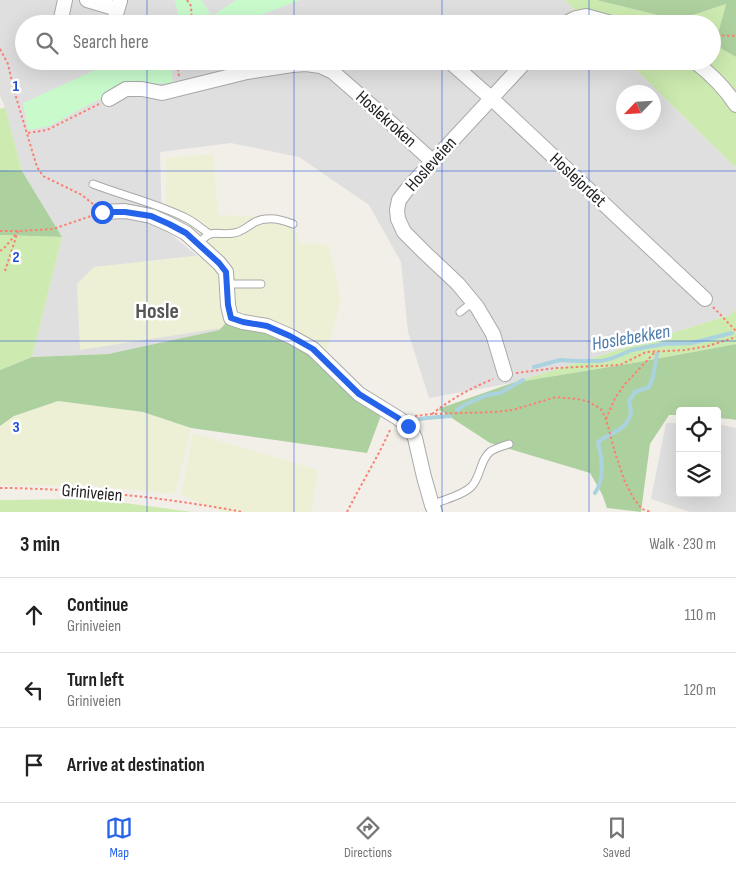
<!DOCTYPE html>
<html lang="en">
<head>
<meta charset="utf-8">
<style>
  body { margin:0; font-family:"Sofia Sans Condensed",sans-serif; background:#f6f6f6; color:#222 }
  .controls { position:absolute; right:15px; bottom:15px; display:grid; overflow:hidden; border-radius:5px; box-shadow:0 5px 20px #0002 }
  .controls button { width:45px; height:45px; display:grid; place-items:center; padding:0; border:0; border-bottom:1px solid #e0e0e0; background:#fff; color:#222; font:25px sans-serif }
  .compass { position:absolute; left:616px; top:85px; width:45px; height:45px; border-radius:50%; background:#fff; box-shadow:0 5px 20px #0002; rotate:245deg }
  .stop { position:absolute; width:15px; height:15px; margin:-11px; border:4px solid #2563eb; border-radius:50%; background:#fff }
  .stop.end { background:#2563eb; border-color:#fff; box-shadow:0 1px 5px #0008 }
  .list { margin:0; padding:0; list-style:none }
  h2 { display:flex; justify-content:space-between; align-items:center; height:65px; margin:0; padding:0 20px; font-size:21px }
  h2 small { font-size:16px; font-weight:400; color:#767676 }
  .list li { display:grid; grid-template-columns:32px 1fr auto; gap:15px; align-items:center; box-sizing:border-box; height:75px; padding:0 20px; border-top:1px solid #e0e0e0 }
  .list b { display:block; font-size:19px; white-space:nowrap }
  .list p { margin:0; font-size:16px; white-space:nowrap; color:#767676 }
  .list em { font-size:16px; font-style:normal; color:#767676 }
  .icon { flex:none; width:28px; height:28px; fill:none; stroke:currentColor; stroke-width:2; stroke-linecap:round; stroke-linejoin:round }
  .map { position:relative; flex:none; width:736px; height:512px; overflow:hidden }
  .search { position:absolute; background:#fff; box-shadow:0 5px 20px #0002; left:15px; right:15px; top:15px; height:55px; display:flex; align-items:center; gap:12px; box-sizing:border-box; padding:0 18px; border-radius:28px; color:#767676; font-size:19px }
  .sheet { height:290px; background:#fff }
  nav { display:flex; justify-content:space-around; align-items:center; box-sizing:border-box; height:70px; border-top:1px solid #e0e0e0; background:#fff; font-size:14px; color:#767676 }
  nav a { display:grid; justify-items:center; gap:2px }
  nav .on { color:#2563eb }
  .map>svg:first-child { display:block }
  .residential { fill:#e0dfdf; fill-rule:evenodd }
  .farmland { fill:#eef0d5 }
  .grass { fill:#cdebb0 }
  .forest { fill:#add19e }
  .park { fill:#c8facc }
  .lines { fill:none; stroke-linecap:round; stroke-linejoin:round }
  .stream { stroke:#aad3df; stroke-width:4 }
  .lane-casing { stroke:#a9a9a9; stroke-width:9 }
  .street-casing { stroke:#a9a9a9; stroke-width:16 }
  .path { stroke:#fa8072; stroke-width:2; stroke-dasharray:2.5 2.5; stroke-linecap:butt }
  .lane { stroke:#fff; stroke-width:7 }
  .street { stroke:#fff; stroke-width:14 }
  .route { stroke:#2563eb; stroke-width:6 }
  .grid { fill:none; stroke:#1d4ed8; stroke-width:1; stroke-opacity:0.55 }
  .labels { text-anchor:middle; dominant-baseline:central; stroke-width:5; stroke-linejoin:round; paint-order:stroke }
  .street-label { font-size:18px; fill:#222; stroke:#fff }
  .water-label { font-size:19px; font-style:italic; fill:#4a7aab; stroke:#fff }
  .district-label { font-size:22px; font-weight:bold; fill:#555; stroke:#fff }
  .grid-label { font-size:16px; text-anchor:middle; font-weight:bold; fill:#1d4ed8; stroke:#fff; stroke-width:5; stroke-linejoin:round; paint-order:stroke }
</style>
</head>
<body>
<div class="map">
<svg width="736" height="512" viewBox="0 0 736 512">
  <rect width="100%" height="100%" fill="#f2efe9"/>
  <path class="residential" d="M0,0h565l24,24h-565v37h603l109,107v141l-6,6 -218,68 -83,15 -21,-66 -7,-70 -32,-57 -70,-48 -68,-14 -71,9 2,75 60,49 -3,54 -111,24 -76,3 30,-120 -40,-66 -17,-64 -5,-11zM624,92h30v30h-30z
    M666,423h14v70h37v-69l19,4v84h-46l-39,-13z"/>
  <path class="farmland" d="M213,154l5,61 74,3 7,25 30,2 12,55 -14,51 -87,-26 -160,25 -3,-66 17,-17 109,-12 -37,-29v-68z
    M58,401l85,11 48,16 -15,63 -7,3 -77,-8 -92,-1v-59l14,-10z
    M193,433l125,37 -7,42h-89l-41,-17z"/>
  <path class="grass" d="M565,0h31l82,20 48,-16 -11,41 21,12v111l-109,-107h85v-37h-123z
    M5,107l17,64 -22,-1v-61z
    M0,235l62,2 -30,120 -32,13z
    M736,309v35l-97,18 -127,21 218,-68z
    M94,499l99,13h-193v-12z"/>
  <path class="forest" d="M596,0h140v57l-21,-12 11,-41 -48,16z
    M0,170l22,1 40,66 -62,-2z
    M231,318l59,18 93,74 -16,43 -176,-25 -48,-16 -85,-11 -44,15 -14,10v-56l32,-13 76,-3 111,-24z
    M736,344v76l-6,-1 -13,-1v-7h-37v4h-11l-19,29 -9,68 -34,-4 -5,-14 -12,-21 -100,-30 -52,-34 74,-26 127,-21z"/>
  <path class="park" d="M175,0h26l11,16 24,-16h64l-62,24h-58z
    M115,61h61l-5,4 2,18 -40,2 -24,9 -60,32 -21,4 -5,-27z"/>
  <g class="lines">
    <path class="stream" d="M534,367l26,-7 17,1h24l12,-3 19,-8 15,-3 17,-3 28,-1 40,-10
      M457,410l7,-5 23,-10 13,-2 23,-13
      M414,420l13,-2 23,-2
      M595,493c10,-15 7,-34 3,-51 11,-9 30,-12 33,-29 0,-3 -1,-8 -2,-12l6,-9 14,-5 4,-10 4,-23"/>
    <defs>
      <path id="lane" d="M93,184c31,12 63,19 93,34 8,4 15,10 23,16
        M199,244c12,-17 18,-8 35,-11 8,-1 14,-7 21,-11 12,-6 26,-3 38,2
        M227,284h34
        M460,312l13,-10
        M432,505c13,-6 30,-9 40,-19 9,-10 8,-27 19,-35 5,-3 12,-5 18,-7"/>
      <path id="street" d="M87,0l30,9
        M60,23l5,-23
        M113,24l7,-23
        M564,24l12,-6 10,-2 29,8
        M449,61l42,37 214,201
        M694,61c17,13 31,27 42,44
        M109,99l17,-10h16l20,4 85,-21 45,-7 14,-1 14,2 13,6 48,42 51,47
        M102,212l23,-1 26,5 18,8 17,9 33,30 7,9 2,33 3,13 12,4 24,4 23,10 23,13 46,45 39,24 11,8 6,12 9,39 8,28 3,7
        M505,374l-12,-40 -16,-27 -19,-23 -34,-32 -20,-20 -6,-13 -1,-9 2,-10 10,-13 117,-126"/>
    </defs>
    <use href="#lane" class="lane-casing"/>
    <use href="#street" class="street-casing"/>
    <path class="path" d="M187,0l4,6 1,18
      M712,35l24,1
      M0,49l8,15 5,23 24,80 6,9 39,19 11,9
      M179,76l-1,-5 2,-10
      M28,133l19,-3 52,-26
      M0,231h18l35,-2 38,-13
      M0,251l5,-4 12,-14
      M5,271l13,-40
      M713,307l23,24
      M516,373l40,-5 64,-3 26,-13 39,-2 23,-4 28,-9
      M432,414c19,-15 39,-26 61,-35
      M415,416l17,-2 62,-2 19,-2 43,-13 21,2 10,2 14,8 5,10 10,37 9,26 9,17 8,10 9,3
      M606,419l9,-21 10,-14 31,-33
      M0,488c20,0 41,1 61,2 61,3 122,11 182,22
      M347,512c14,-28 31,-55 44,-84"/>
    <use href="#lane" class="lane"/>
    <use href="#street" class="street"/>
  </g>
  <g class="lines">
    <path class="route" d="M102,212h23l26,4 18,8 17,9 33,30 7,9 2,33 3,13 12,4 24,4 23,10 23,13 46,45 39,24 10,8"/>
  </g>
  <path class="grid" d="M147,0v24M294,0v24M442,0v24M589,0v24M147,61v451M294,61v451M442,61v451M589,61v451M0,171h736M0,341h736"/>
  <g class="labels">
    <g class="street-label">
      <text transform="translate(386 119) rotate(42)">Hoslekroken</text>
      <text transform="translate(431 164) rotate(-48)">Hosleveien</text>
      <text transform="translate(578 180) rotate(43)">Hoslejordet</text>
      <text transform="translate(92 493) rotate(5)">Griniveien</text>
    </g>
    <g class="water-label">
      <text transform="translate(631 338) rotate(-10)">Hoslebekken</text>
    </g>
    <g class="district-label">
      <text x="157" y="311">Hosle</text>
    </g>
  </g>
  <g class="grid-label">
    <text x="16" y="91">1</text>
    <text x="16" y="262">2</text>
    <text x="16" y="432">3</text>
  </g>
</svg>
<div class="controls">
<button><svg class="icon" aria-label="locate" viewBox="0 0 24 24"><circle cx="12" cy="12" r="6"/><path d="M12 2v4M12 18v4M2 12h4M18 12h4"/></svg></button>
<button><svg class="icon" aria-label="layers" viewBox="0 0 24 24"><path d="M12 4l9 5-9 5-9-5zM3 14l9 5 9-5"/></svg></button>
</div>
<svg class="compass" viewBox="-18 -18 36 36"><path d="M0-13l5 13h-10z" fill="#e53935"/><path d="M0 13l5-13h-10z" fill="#767676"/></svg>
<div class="stop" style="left:102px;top:212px"></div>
<div class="stop end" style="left:408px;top:426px"></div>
<div class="search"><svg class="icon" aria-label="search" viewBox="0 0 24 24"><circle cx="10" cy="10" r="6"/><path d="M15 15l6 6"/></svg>Search here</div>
</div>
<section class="sheet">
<h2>3 min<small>Walk · 230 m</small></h2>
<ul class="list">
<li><svg class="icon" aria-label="ahead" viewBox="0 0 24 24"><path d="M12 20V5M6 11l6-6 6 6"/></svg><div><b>Continue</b><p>Griniveien</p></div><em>110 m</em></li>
<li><svg class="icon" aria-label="left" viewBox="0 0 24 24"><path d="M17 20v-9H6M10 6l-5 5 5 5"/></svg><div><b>Turn left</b><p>Griniveien</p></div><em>120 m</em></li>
<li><svg class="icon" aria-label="arrive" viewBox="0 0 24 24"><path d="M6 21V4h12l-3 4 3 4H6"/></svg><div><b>Arrive at destination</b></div></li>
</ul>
</section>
<nav>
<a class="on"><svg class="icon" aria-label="map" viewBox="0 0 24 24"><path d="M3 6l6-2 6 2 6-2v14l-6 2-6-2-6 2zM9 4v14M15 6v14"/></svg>Map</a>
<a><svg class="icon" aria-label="directions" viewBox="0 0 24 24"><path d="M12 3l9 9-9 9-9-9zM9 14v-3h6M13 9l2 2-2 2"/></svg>Directions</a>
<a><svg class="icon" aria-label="saved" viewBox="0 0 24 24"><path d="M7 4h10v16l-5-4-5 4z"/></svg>Saved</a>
</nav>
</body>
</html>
